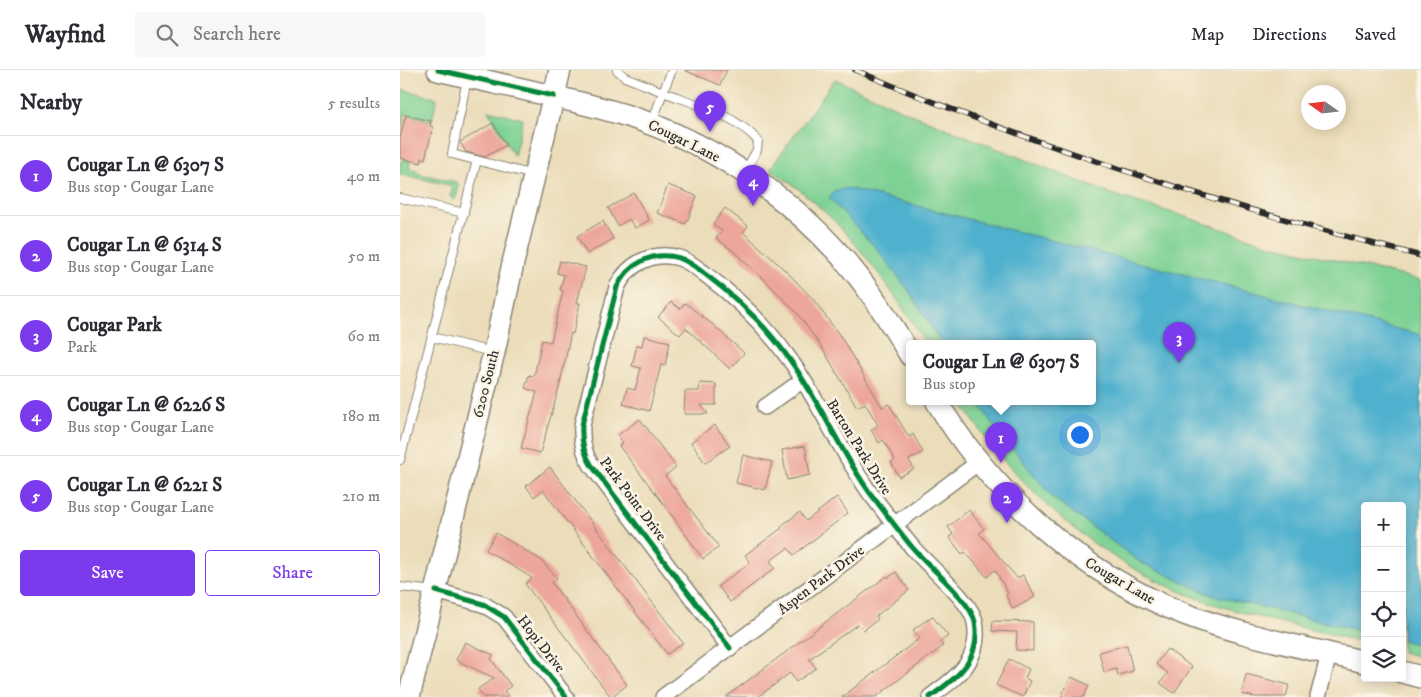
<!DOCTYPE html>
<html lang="en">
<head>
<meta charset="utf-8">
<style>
  body { margin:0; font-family:"IM FELL DW Pica",serif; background:#f7f7f7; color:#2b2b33 }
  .controls { position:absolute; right:15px; bottom:15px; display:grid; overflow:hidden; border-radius:5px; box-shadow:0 2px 12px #0003 }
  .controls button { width:45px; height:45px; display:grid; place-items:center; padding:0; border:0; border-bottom:1px solid #e1e1e2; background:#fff; color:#2b2b33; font:25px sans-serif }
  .compass { position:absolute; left:901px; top:15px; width:45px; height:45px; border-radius:50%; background:#fff; box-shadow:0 2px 12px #0003; rotate:284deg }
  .you { position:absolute; left:679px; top:364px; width:18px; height:18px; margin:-12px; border:4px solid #fff; border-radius:50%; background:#1a73e8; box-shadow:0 0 0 8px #1a73e833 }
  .badge { display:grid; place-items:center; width:32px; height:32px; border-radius:50%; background:#7c3aed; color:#fff; font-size:16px; font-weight:700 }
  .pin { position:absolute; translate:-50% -41px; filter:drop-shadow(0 1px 2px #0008) }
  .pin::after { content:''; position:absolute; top:26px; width:18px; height:15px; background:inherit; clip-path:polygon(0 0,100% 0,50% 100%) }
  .popup { position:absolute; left:506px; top:270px; width:190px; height:65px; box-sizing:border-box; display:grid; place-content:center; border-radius:5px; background:#fff; filter:drop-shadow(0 1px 4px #0005); font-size:16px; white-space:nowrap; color:#7c7c81 }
  .popup b { font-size:19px; color:#2b2b33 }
  .popup::after { content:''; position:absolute; left:50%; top:100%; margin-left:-10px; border:10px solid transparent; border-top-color:#fff }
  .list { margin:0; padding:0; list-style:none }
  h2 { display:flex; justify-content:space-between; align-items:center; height:65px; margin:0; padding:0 20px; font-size:21px }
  h2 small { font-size:16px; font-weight:400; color:#7c7c81 }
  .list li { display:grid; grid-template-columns:32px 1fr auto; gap:15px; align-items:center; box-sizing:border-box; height:80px; padding:0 20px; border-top:1px solid #e1e1e2 }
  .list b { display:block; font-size:19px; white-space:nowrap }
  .list p { margin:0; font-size:16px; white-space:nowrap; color:#7c7c81 }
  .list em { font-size:16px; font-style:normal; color:#7c7c81 }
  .actions { display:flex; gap:10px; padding:15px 20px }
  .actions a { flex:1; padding:11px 0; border:1px solid #7c3aed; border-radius:5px; text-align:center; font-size:18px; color:#7c3aed }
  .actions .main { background:#7c3aed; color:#fff }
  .icon { flex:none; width:28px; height:28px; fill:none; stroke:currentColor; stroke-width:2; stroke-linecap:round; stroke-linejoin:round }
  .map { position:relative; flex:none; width:1021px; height:627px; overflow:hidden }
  header { display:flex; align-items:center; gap:30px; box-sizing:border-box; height:70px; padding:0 25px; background:#fff; border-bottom:1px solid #e1e1e2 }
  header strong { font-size:24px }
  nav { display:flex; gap:28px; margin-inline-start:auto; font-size:18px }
  .search { width:350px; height:45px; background:#f7f7f7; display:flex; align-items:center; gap:12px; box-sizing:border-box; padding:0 18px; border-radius:5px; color:#7c7c81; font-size:19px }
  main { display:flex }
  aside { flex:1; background:#fff }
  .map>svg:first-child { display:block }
  .green { fill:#7ed194; stroke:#547e60 }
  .water { fill:#4fb1ce; stroke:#3d6e7c }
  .building { fill:#eda69b }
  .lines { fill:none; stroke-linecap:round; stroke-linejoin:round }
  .service-casing { stroke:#8b8472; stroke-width:10 }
  .minor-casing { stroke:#8b8472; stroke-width:18 }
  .secondary-casing { stroke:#8b8472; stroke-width:24 }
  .service { stroke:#fff; stroke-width:8 }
  .minor { stroke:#fff; stroke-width:15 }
  .secondary { stroke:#fff; stroke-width:21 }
  .rail-casing { stroke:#2b2b2b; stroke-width:5.5 }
  .rail { stroke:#fcf5e5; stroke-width:4; stroke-dasharray:11; stroke-linecap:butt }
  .cycleway-casing { stroke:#fcf5e5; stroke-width:8 }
  .cycleway { stroke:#00873e; stroke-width:5 }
  .labels { text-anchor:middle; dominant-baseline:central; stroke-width:5; stroke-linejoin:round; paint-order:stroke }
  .street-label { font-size:15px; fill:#2b2b2b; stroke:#fcf5e5 }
</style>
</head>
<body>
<header>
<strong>Wayfind</strong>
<div class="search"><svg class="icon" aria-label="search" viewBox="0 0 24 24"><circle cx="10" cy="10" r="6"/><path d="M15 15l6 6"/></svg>Search here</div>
<nav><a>Map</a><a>Directions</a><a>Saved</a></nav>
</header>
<main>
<aside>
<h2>Nearby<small>5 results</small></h2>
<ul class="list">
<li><span class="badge">1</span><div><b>Cougar Ln @ 6307 S</b><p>Bus stop · Cougar Lane</p></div><em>40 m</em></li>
<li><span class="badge">2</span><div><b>Cougar Ln @ 6314 S</b><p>Bus stop · Cougar Lane</p></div><em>50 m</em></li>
<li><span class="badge">3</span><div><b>Cougar Park</b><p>Park</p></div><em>60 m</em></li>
<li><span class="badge">4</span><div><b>Cougar Ln @ 6226 S</b><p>Bus stop · Cougar Lane</p></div><em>180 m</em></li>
<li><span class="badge">5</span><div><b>Cougar Ln @ 6221 S</b><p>Bus stop · Cougar Lane</p></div><em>210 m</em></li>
</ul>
<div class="actions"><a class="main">Save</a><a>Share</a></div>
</aside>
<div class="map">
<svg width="1021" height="627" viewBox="0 0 1021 627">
  <rect width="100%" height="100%" fill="#fcf5e5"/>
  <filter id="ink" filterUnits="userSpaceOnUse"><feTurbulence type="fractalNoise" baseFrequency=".02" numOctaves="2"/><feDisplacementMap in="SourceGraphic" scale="10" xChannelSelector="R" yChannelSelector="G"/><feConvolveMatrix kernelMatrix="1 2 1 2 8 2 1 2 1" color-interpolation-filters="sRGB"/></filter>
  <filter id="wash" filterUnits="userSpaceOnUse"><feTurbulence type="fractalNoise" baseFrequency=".0096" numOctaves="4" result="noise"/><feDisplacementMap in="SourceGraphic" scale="20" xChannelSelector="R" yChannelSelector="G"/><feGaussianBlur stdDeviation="1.12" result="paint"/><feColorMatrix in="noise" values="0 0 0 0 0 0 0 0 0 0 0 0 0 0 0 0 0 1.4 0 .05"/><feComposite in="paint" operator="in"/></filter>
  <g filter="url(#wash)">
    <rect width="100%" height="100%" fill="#ebddba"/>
    <path class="green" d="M435,9l78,36 198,79 69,21 87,29 154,36v377l-19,-5v-146h-37v137c-50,-13 -102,-23 -151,-39 -107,-35 -194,-109 -253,-202h131v-58h-166c-34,-54 -70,-107 -119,-148 -11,-10 -24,-18 -37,-27z
      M0,19l37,9 -5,23 -27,-7 -5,21z
      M88,40l35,9 -9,37z
      M2,89l8,2 -1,7 7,2 5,4 36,8 2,4 -3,12 -3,2 -3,-3 3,-11 -53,-12v-12h2z"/>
    <path class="water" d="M447,118l574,147v310l-19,-5v-134h-37v126l-154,-37 -71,-33 -88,-65 -61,-75 -13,-20h114v-58h-150l-33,-53 -32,-42 -48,-51 5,-7z"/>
    <g id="blocks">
      <path class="building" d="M284,0h43l-7,15z
        M6,45l25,6 -1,5 3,1 -8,32 -3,-1 -1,5 -21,-5v-20z
        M93,53l13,22 -21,12 -19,-5 -6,-10z
        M268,115l29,11 -11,28 -29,-11z
        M234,123l15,27 -14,8 -6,-9 -11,7 -10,-18z
        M325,138l23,18 -5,6 44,40 25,26 29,39 41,70 7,-3 20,33 4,-3 10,18 -14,8 5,9 -15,8 -8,-15 4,-2 -12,-20 -4,3 -8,-13 7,-5 -13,-22 -8,4 -36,-61 -24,-33 -35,-36 -22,-19 1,-1 -25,-19 6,-7 -9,-7z
        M203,151l10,18 -26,15 -10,-18z
        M160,191l26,6 -9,36h3l-7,31 -2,-1 -12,55 -19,65 -19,-5 16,-56 -12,-4 4,-13 5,1 8,-36 9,2 12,-51 -3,-1 4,-15 -7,-2z
        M271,232l9,7 5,-6 27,21 32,29 -14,16 -44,-41 -6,7 -22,-18z
        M244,266l26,6 -5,24 -4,-1 -12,46 -26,-7 4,-16 8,2 6,-22 -9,-2 5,-21 5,1z
        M300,313l16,1v21h-15l7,9h-24l1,-23h14z
        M240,349l36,48 -11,9 54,71 -16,12 -40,-56 -44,-57 4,-3 -5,-8z
        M315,355l15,21 -25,17 -14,-21z
        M405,376l5,29 -23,5 -5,-30z
        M343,385l29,7 -7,28 -29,-7z
        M150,397l133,176 -16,11 -124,-164 -9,7 -8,-11z
        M437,427l11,16 -54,42 -6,-7 -18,13 5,7 -45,34 -12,-16 32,-23 -5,-8 37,-27 -1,-2 19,-14 6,9z
        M569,440l15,19 -5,4 38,45 6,-3 12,22 -22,12 -7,-14 2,-2 -13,-23 -8,7 -22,-25 -3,2 -13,-17 4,-3 -5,-7z
        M96,463l45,27 16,18 -5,5 75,102 -16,12 -86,-113 7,-6 -46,-28z
        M496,502l13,18 -33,26 2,3 -14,11 -6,-6 -49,35 7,9 -20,14 -6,-9 -32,24h-32l161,-121 1,2z
        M532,546l16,20 -8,6 3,4 -67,51h-34l78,-59 -7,-8z
        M593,551l40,1v29l-17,-1 1,-18 -25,-1z
        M65,572l28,13 -2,4 20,27 -7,5 5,6h-26l-5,-8 16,-11 -38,-18z
        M727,575l6,26 -15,4 -2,-6 -12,3 -5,-20z
        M767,579l25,18 -18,26 -14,-10 8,-10 -12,-9z
        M609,589l20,10 -4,9 5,3 -7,16 -27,-12z
        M846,604l43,11 -3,12h-31l-13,-3z
        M671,607l18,8 -5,12h-23z"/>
    </g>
  </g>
  <g filter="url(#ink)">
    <use href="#blocks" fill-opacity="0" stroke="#8b8472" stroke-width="1"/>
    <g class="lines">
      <defs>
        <path id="service" d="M217,0l8,7 38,15 -11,31
          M272,0l-9,22c32,12 72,22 95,49l-1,9 -12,21
          M67,9l-15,75 82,21
          M0,128l64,15
          M32,267l60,15
          M0,390l77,-300
          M0,517l34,4"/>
        <path id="minor" d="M365,337l38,-27
          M36,521l47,13 21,13 62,80
          M330,578l-138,-182c-9,-13 -11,-26 -10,-41l35,-138c11,-23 36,-37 62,-29 10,3 18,10 26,16 32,24 62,53 85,86 30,42 50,91 80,133 14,18 28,37 42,54 15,18 59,54 63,75 7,38 -18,55 -45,75
          M263,627l316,-235
          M918,627l11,-43"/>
        <path id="secondary" d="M38,0c63,15 128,27 190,46 81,26 157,77 213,140 27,30 48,64 69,99
          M537,332c57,94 143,170 245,211 59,23 122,34 183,49
          M1002,602l19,5
          M9,627l85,-345 19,-89 47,-193"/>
      </defs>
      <use href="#service" class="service-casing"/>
      <use href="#minor" class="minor-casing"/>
      <use href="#secondary" class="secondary-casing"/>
      <use href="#service" class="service"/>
      <use href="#minor" class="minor"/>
      <use href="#secondary" class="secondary"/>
      <defs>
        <path id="rail" d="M455,0c183,78 373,137 566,186"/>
      </defs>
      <use href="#rail" class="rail-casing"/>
      <use href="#rail" class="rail"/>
      <defs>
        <path id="cycleway" d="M38,0l116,26
          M36,521l47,13 21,13 62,80
          M330,578l-138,-182c-9,-13 -11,-26 -10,-41l35,-138c11,-23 36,-37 62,-29 10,3 18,10 26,16 32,24 62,53 85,86 30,42 50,91 80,133 14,18 28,37 42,54 15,18 59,54 63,75 7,38 -18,55 -45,75"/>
      </defs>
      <use href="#cycleway" class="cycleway-casing"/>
      <use href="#cycleway" class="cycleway"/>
    </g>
  </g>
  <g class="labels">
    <g class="street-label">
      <text transform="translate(284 71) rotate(26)">Cougar Lane</text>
      <text transform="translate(86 314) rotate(-76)">6200 South</text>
      <text transform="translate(459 377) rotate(58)">Barton Park Drive</text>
      <text transform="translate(233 429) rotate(53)">Park Point Drive</text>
      <text transform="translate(421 510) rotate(-37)">Aspen Park Drive</text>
      <text transform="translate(720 511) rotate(30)">Cougar Lane</text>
      <text transform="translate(141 574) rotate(52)">Hopi Drive</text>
    </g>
  </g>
</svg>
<div class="controls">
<button>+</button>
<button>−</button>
<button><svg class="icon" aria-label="locate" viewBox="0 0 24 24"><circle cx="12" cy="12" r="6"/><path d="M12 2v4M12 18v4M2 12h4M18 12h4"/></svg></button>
<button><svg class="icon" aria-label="layers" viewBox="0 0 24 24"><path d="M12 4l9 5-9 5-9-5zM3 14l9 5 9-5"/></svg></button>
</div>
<svg class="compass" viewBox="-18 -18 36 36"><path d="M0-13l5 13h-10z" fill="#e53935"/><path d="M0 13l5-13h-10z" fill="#7c7c81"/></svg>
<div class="you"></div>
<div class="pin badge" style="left:601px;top:393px">1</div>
<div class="popup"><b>Cougar Ln @ 6307 S</b>Bus stop</div>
<div class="pin badge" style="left:607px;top:453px">2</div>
<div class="pin badge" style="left:779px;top:293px">3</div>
<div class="pin badge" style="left:353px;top:136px">4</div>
<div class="pin badge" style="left:310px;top:62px">5</div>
</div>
</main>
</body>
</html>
